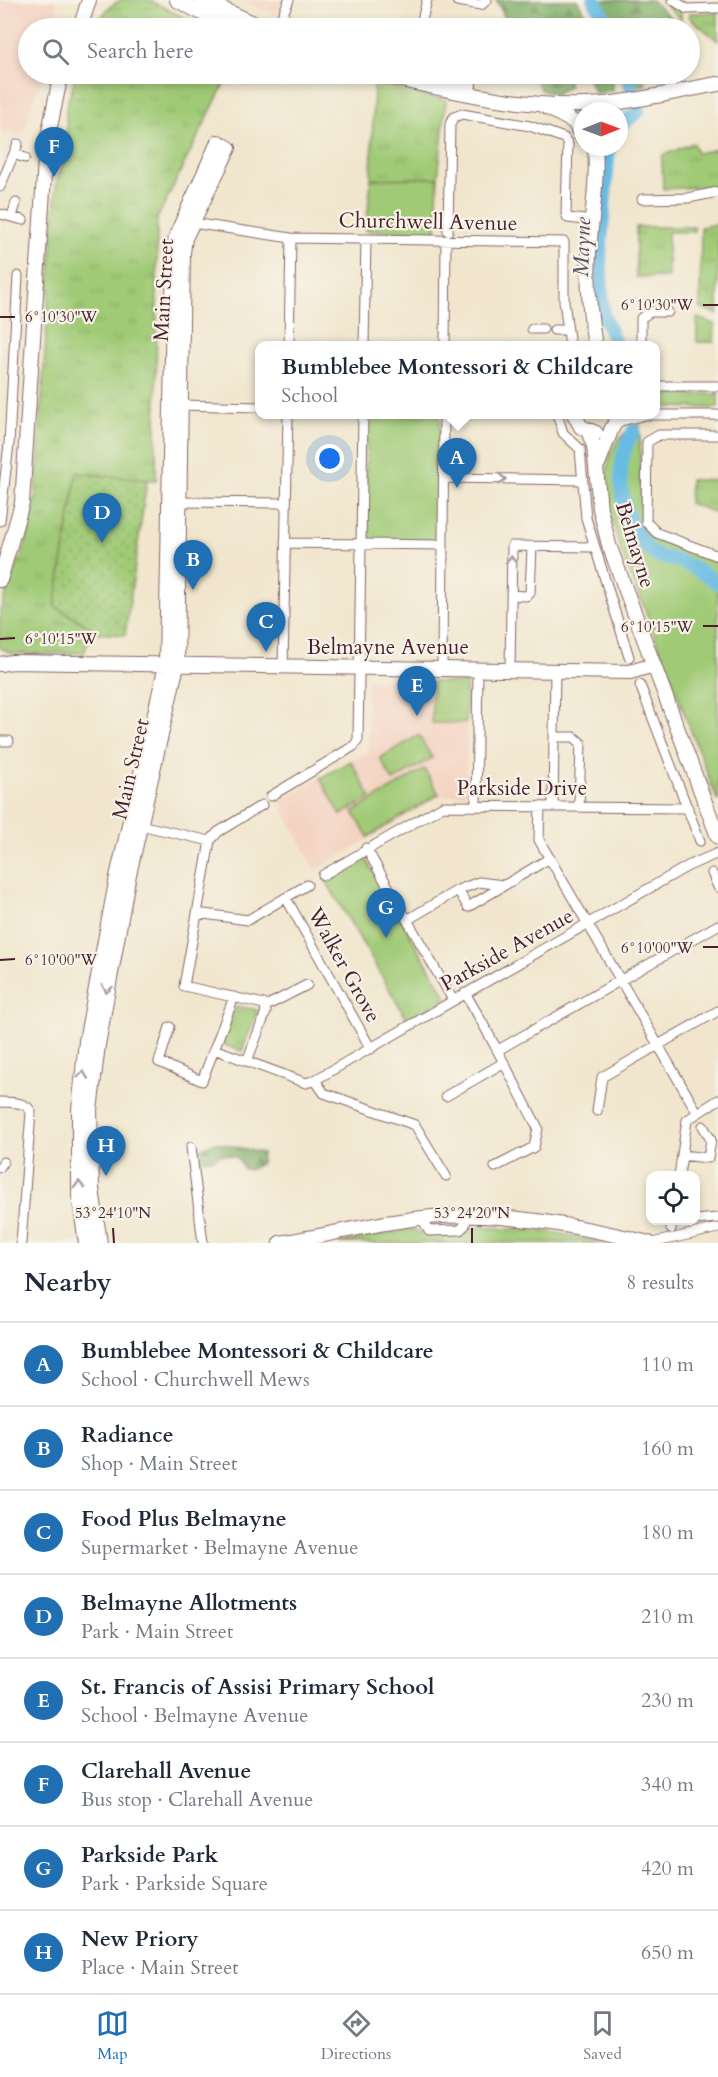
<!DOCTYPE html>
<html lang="en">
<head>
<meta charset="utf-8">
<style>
  body { margin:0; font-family:Cardo,serif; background:#f6f6f7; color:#1f2937 }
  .controls { position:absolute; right:18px; bottom:18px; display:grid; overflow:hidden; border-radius:12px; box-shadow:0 3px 9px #0003 }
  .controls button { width:54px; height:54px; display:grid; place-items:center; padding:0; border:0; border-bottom:2px solid #e0e1e3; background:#fff; color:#1f2937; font:30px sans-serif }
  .compass { position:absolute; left:574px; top:102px; width:54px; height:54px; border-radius:50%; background:#fff; box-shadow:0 3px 9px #0003; rotate:89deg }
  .you { position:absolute; left:330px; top:459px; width:21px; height:21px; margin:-15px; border:4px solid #fff; border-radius:50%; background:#1a73e8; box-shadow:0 0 0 9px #1a73e833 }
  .badge { display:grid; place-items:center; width:39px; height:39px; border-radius:50%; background:#1f6fb2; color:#fff; font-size:20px; font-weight:700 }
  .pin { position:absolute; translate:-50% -50px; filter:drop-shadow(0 2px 3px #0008) }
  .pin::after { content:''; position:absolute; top:32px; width:21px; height:18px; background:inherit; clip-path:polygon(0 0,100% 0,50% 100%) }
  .popup { position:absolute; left:255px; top:341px; width:405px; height:78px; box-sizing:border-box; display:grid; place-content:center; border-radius:12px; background:#fff; filter:drop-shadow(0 2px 4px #0005); font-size:20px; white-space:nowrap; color:#747a83 }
  .popup b { font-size:22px; color:#1f2937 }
  .popup::after { content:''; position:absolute; left:50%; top:100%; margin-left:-12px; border:12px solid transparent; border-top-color:#fff }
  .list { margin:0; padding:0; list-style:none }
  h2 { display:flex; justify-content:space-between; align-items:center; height:78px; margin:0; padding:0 24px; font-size:26px }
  h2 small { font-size:20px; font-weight:400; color:#747a83 }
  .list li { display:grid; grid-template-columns:39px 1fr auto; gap:18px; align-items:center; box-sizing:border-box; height:84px; padding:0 24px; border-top:2px solid #e0e1e3 }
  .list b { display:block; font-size:22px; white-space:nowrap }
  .list p { margin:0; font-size:20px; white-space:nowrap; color:#747a83 }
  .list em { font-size:20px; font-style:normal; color:#747a83 }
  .icon { flex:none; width:33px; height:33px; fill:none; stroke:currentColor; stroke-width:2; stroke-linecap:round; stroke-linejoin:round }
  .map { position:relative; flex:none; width:718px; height:1243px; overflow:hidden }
  .search { position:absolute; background:#fff; box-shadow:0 3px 9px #0003; left:18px; right:18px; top:18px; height:66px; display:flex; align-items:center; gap:15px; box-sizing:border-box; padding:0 21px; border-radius:33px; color:#747a83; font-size:22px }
  .sheet { height:750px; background:#fff }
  nav { display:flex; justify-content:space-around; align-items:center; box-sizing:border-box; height:84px; border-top:2px solid #e0e1e3; background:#fff; font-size:16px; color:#747a83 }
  nav a { display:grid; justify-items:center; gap:3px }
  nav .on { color:#1f6fb2 }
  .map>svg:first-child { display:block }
  .built { fill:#f4d3c1 }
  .grass { fill:url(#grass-tufts); stroke:#757450; stroke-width:1.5 }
  .forest { fill:url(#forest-firs); stroke:#656649; stroke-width:1.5 }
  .park { fill:#a0ca76; stroke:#757450; stroke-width:1.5 }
  .garden { fill:url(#garden-dots); stroke:#757450; stroke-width:1.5 }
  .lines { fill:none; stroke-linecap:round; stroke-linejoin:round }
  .river { stroke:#67bbe3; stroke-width:14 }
  .street-casing { stroke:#846564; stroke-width:11 }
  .secondary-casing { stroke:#846564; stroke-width:16 }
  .street { stroke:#fff; stroke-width:9 }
  .secondary { stroke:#fff; stroke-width:14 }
  .oneway { stroke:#ae9aa0 }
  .ticks { fill:none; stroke:#4a1f2b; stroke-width:2 }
  .labels { text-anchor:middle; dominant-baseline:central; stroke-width:4.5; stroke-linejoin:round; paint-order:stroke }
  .street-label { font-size:21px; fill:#4a1f2b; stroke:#f7f3e8 }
  .water-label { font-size:22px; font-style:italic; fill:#534e62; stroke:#f7f3e8 }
  .ticks-label { font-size:15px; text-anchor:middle; fill:#4a1f2b; stroke:#f7f3e8; stroke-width:4.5; stroke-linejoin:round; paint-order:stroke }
</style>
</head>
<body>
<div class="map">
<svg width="718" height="1243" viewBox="0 0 718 1243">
  <defs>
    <pattern id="grass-tufts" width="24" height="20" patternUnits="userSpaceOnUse" patternTransform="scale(1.5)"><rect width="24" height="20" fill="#a0ca76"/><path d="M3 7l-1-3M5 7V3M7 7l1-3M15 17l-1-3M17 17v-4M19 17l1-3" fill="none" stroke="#8bad66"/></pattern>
    <pattern id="forest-firs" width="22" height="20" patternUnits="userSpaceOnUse" patternTransform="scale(1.5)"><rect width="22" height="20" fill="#80ae67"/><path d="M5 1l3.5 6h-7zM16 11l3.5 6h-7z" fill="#6b8d55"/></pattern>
    <pattern id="garden-dots" width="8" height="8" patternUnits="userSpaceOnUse" patternTransform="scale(1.5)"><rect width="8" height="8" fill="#a0ca76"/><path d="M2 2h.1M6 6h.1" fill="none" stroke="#8bad66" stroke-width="1.8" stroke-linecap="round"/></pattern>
  </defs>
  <rect width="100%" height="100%" fill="#f7f3e8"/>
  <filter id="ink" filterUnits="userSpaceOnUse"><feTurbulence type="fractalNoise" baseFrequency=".0167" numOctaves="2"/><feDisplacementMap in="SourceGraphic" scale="12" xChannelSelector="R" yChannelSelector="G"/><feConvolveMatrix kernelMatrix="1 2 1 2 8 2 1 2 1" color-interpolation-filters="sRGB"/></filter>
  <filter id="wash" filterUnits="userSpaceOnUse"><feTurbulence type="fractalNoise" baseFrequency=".008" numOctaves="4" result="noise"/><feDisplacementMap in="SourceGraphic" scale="24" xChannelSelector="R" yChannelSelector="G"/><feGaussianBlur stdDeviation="1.35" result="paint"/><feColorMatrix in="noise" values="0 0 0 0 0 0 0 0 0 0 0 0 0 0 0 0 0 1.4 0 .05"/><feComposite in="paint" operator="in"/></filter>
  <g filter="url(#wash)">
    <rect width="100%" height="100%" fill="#f1e6cd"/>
    <path class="built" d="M0,0h56l3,28h-31v46h15l-21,61 -22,-3z
      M241,0h42l-7,15z
      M468,677l-2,118h-25l-125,76 -38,-71 90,-48 -1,-72z"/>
    <path class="grass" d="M120,0h29l56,28h-111l14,-20z
      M660,0h8l13,10v9z
      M718,12v29l-30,-25 2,-3z
      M76,74h153l-72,145 -1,262 -79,-8 -22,133 38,23 -9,24 -71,1 -13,-6v-38l25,-64 10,-44 21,-316 11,-38 -1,-39z
      M374,83l72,17 -8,78 -67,1z
      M693,143l4,10 21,-4v37l-55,3 -1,-33z
      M718,224v90l-18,-6 1,-81z
      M636,227h58v5h-26v45h-32z
      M717,388l1,1v19l-63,-1v-13h62z
      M690,480h28v34l-29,-11z
      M236,1006l22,4 -16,41 -20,-7z"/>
    <path class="forest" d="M496,0h81l17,28h-84z
      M588,0h64l19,18 -26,10h-42z
      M533,74h33l3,12 -14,8 -14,-4z
      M585,74h27l1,16 -18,3z
      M622,74h21l3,11 -18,3z
      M216,1142l46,11 -1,10 -11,7 -6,-1 -7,-12 -15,-3 -9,5 -19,1 3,-10z"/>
    <path class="park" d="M438,178l-2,54 -70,-1 5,-52z
      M697,318l18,6 -1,18h-17z
      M367,415h73l-1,127 -74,1z
      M640,425l1,100 7,10 70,27v240l-77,-203c-18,-37 -54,-128 -20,-162 6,-6 10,-11 19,-12z
      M432,682l34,1v40h-34z
      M419,735l13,23 -39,23 -13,-23z
      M351,761l20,37 -30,17 -21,-37z
      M424,769l15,25 -71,43 -15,-25z
      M364,856l83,142 -39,23 -83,-142z
      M478,1227l74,5 54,11h-268l73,-14 17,6 38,-1z"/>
    <path class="garden" d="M77,473l70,7 -22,155 -26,-2 -44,-27z"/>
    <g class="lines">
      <path class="river" d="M594,0l17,28
        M627,74l4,14
        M619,126l19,-14v-6
        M609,147l-9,108 3,59 13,32
        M634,430c-4,8 -9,17 -11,26 -7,33 5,80 33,99 6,4 15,3 22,6 14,5 27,13 40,22"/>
    </g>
  </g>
  <g filter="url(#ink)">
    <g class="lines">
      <defs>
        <path id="street" d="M673,0l14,9 31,-1
          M457,1l24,4 6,-5
          M277,28l12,-28
          M420,28l7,-28
          M14,154l11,4
          M0,187l18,-43
          M642,199l46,-1 30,-6
          M0,214l23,6
          M12,217l4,-14
          M192,223l99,15 273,4v59l6,45
          M448,231l2,-107 4,-7 8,-3 68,12 34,12 4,6 -2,70 2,4 17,2
          M532,329h11
          M554,330h12
          M289,346l2,-108
          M364,346l2,-107
          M445,346l1,-106
          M641,346v-28l9,-6h18
          M655,386h63
          M181,405l78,2
          M557,414l6,19 17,16 6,69 43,139
          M617,422l28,-7h73
          M718,435h-59l-12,7 -1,80 11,11 61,23
          M444,478l138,2
          M179,502l107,1
          M0,521l9,-77 9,-168
          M285,543l158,2
          M511,595l15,1 4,-3 2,-46
          M283,667l5,-253
          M442,668l2,-254
          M510,669l2,-123 81,1
          M640,685l60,156
          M555,737h19l7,6 -2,63
          M0,741h9
          M271,796l83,-50 4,-6 5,-326
          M476,805l2,-136
          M540,806l-1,34 158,272
          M553,806l2,-136
          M140,825l70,16 8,-9 44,-27
          M210,841l-26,145 80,18 2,8 -19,49
          M366,848l87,152
          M712,873l6,14
          M323,875l120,-69 245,2
          M458,890l21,-8 24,3
          M286,898l85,151
          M197,913l51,7 59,-35
          M407,920l51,-30 10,17 82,-49
          M465,993c27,44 49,90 73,135l-4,19 -39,20
          M266,1006l41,-21
          M170,1027l-11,35 43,19 32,-84
          M214,1049l92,34 9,-3 373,-214 30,-13
          M498,1050l220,-125
          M315,1080l9,13 91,32 31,51
          M446,1096l57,-33
          M0,1102c12,1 26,-1 31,10l-10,131
          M597,1111l5,-34 116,-66
          M191,1147l12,96
          M682,1155l26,3 3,-18 -8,-14
          M0,1167l3,-5
          M679,1176l8,-56 31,-20
          M422,1218l7,13 31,-1 5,-5 1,-9
          M695,1220l23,-2
          M671,1229l1,-9
          M652,1243l66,-15"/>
        <path id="secondary" d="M177,0l53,28
          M203,0l61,28
          M80,28l9,-28
          M373,74c70,14 141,34 213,31 42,-1 90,-14 132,-21
          M428,74l41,11
          M544,106l30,16 9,16
          M595,147c3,37 -4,70 -6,106 -2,31 1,63 6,93
          M574,414l7,13 15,6
          M588,431l6,15 6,63 9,36 109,292
          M598,464l14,-36 9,-14
          M0,580l22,-77 24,-357 15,-72
          M0,664l12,-2 618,10 24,-7
          M86,1243l-7,-48v-85l7,-69 31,-164 49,-212 8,-414 2,-15 42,-94 11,6 -44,90 -2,15 -6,412 -49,214 -30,166 -8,65 2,79 8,54
          M280,1243c53,-9 108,-23 162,-27 69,-3 140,10 207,27"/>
      </defs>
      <use href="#street" class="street-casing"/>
      <use href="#secondary" class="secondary-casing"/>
      <use href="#street" class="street"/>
      <use href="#secondary" class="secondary"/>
    </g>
    <defs><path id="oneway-chevron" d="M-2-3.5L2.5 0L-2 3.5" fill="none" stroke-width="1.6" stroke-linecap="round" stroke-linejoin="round" transform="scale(1.5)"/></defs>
    <g class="oneway">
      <use href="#oneway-chevron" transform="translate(502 479) rotate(1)"/>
      <use href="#oneway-chevron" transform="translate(511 560) rotate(-89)"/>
      <use href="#oneway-chevron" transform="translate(107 989) rotate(100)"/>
      <use href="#oneway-chevron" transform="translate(83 1075) rotate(-84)"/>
      <use href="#oneway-chevron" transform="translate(79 1185) rotate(-90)"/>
    </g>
  </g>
  <path class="ticks" d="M703,305h15M0,317h15M703,626h15M0,639l15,-1M703,947h15M0,960l15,-1M113,1228l1,15M472,1228v15"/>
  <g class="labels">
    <g class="street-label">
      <text transform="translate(428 222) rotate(1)">Churchwell Avenue</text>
      <text transform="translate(164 290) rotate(-87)">Main Street</text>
      <text transform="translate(635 545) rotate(73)">Belmayne</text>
      <text x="388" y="647">Belmayne Avenue</text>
      <text transform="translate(131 769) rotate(-77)">Main Street</text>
      <text x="522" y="788">Parkside Drive</text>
      <text transform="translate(507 950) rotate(-29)">Parkside Avenue</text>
      <text transform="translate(344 965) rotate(61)">Walker Grove</text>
    </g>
    <g class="water-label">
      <text transform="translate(582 247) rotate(-88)">Mayne</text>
    </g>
  </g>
  <g class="ticks-label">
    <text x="657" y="310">6°10'30"W</text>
    <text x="61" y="322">6°10'30"W</text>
    <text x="657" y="632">6°10'15"W</text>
    <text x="61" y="644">6°10'15"W</text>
    <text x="657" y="953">6°10'00"W</text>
    <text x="61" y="965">6°10'00"W</text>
    <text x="113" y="1218">53°24'10"N</text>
    <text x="472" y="1218">53°24'20"N</text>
  </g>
</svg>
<div class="controls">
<button><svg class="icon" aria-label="locate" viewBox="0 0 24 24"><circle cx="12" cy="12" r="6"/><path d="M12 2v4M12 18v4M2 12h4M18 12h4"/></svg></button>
</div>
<svg class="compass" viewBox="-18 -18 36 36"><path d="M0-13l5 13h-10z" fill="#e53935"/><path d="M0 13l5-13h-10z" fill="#747a83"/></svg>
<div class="you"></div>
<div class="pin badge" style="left:457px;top:488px">A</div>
<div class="popup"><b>Bumblebee Montessori &amp; Childcare</b>School</div>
<div class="pin badge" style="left:193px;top:590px">B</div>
<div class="pin badge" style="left:266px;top:652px">C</div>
<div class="pin badge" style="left:102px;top:543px">D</div>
<div class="pin badge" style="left:417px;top:716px">E</div>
<div class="pin badge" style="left:54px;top:177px">F</div>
<div class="pin badge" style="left:386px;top:938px">G</div>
<div class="pin badge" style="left:106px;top:1176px">H</div>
<div class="search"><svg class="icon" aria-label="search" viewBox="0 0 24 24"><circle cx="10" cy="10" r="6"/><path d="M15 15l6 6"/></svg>Search here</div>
</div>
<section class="sheet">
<h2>Nearby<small>8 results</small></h2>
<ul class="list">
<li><span class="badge">A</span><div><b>Bumblebee Montessori &amp; Childcare</b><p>School · Churchwell Mews</p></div><em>110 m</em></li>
<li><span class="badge">B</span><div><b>Radiance</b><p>Shop · Main Street</p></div><em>160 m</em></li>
<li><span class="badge">C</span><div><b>Food Plus Belmayne</b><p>Supermarket · Belmayne Avenue</p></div><em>180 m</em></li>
<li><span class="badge">D</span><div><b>Belmayne Allotments</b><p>Park · Main Street</p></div><em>210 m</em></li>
<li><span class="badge">E</span><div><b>St. Francis of Assisi Primary School</b><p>School · Belmayne Avenue</p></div><em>230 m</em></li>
<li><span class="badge">F</span><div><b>Clarehall Avenue</b><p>Bus stop · Clarehall Avenue</p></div><em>340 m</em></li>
<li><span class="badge">G</span><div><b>Parkside Park</b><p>Park · Parkside Square</p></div><em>420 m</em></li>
<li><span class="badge">H</span><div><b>New Priory</b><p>Place · Main Street</p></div><em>650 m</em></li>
</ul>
</section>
<nav>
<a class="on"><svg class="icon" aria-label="map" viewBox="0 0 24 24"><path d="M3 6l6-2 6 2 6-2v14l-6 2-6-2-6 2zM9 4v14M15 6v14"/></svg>Map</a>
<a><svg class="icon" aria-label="directions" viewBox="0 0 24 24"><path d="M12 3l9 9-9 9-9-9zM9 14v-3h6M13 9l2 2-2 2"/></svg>Directions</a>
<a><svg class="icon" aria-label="saved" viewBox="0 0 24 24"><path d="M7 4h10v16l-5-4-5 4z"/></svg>Saved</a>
</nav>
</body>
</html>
